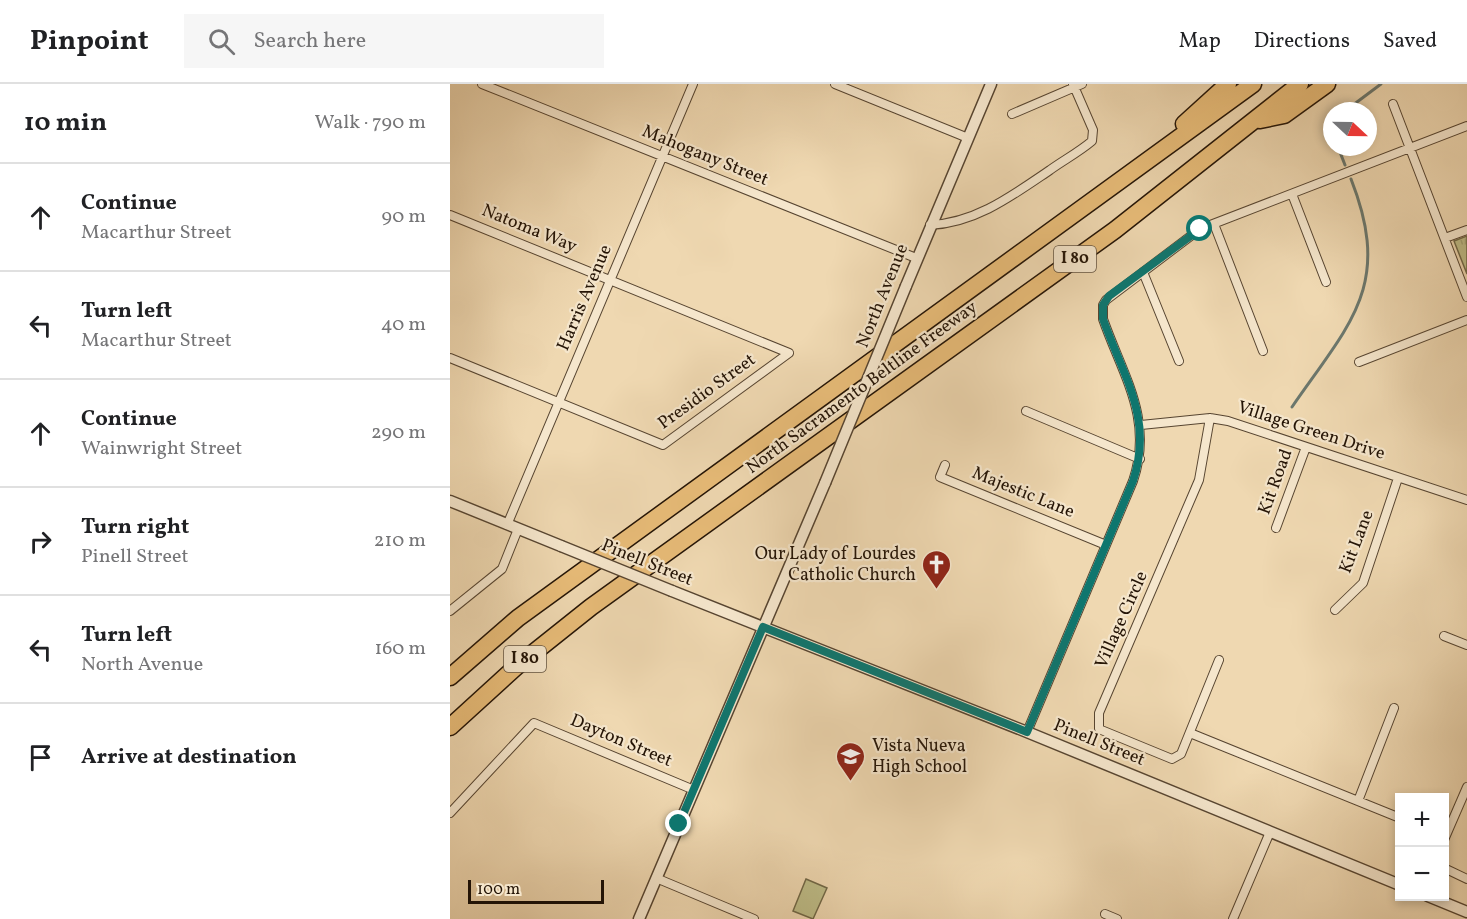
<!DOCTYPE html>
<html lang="en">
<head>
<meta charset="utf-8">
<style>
  body { margin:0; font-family:Vollkorn,serif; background:#f6f6f6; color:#202124 }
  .controls { position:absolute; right:18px; bottom:18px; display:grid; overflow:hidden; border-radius:0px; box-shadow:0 3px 9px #0003 }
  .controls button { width:54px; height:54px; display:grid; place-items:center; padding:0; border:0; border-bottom:2px solid #e0e0e0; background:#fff; color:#202124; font:30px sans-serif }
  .compass { position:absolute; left:873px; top:18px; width:54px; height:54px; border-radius:50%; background:#fff; box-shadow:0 3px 9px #0003; rotate:112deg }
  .scale { position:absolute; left:18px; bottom:15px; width:136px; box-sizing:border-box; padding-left:6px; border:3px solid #241406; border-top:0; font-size:16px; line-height:21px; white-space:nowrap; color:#241406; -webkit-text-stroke:4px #f5e6cc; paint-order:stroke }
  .stop { position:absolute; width:18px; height:18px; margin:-14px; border:4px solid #0f766e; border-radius:50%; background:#fff }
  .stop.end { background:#0f766e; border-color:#fff; box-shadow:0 2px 6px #0008 }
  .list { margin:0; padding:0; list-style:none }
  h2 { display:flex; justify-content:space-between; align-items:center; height:78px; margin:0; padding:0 24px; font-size:26px }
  h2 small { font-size:20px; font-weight:400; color:#757577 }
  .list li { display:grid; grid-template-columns:39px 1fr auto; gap:18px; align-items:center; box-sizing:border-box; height:108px; padding:0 24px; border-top:2px solid #e0e0e0 }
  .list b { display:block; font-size:22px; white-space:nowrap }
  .list p { margin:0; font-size:20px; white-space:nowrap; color:#757577 }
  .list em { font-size:20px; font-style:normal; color:#757577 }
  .icon { flex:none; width:33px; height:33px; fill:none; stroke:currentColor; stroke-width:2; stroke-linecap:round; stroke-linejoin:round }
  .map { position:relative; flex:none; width:1017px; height:835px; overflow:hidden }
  header { display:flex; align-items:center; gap:36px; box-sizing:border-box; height:84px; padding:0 30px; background:#fff; border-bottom:2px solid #e0e0e0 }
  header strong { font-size:28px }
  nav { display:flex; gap:33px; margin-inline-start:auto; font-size:21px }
  .search { width:420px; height:54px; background:#f6f6f6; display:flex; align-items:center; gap:15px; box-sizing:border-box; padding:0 21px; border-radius:0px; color:#757577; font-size:22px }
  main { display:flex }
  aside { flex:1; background:#fff }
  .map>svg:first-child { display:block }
  .green { fill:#bebd88; stroke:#716847; stroke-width:1.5 }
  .park { fill:url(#park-tufts); stroke:#716847; stroke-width:1.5 }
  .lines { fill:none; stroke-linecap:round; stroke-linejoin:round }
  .stream { stroke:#6b776d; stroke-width:3 }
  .minor-casing { stroke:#574531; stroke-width:10 }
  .tertiary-casing { stroke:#574531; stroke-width:13 }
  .motorway-casing { stroke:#241406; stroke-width:19 }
  .minor { stroke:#f5e6cc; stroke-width:8 }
  .tertiary { stroke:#f5e6cc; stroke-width:10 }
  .motorway { stroke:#e8bc78; stroke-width:16 }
  .tertiary-bridge-casing { stroke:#574531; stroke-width:13; stroke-linecap:butt }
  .tertiary-bridge { stroke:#f5e6cc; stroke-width:10 }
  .route { stroke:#0f766e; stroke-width:8 }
  .labels { text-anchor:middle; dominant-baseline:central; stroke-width:4.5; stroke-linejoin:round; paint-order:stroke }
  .shield { fill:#f5e6cc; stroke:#635341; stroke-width:1.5 }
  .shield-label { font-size:16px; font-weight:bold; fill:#241406 }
  .street-label { font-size:18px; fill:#241406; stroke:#f5e6cc }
  .poi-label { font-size:18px; fill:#241406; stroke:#f5e6cc; text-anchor:end }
</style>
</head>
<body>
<header>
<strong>Pinpoint</strong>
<div class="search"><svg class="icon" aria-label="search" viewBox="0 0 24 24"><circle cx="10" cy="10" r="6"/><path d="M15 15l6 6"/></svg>Search here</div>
<nav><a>Map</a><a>Directions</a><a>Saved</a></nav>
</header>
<main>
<aside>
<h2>10 min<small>Walk · 790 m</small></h2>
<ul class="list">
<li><svg class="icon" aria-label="ahead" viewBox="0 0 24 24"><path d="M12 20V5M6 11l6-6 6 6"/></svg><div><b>Continue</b><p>Macarthur Street</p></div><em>90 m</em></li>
<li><svg class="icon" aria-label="left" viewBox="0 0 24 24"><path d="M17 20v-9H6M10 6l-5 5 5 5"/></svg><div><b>Turn left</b><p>Macarthur Street</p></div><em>40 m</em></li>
<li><svg class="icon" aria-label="ahead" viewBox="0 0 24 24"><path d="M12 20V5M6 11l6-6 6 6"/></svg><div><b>Continue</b><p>Wainwright Street</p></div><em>290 m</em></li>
<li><svg class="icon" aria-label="right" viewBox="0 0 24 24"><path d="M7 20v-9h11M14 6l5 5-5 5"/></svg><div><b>Turn right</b><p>Pinell Street</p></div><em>210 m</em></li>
<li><svg class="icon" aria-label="left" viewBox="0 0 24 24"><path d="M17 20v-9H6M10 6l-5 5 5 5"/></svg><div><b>Turn left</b><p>North Avenue</p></div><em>160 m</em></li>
<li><svg class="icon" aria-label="arrive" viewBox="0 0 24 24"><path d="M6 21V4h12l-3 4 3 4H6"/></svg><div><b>Arrive at destination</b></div></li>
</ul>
</aside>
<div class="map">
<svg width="1017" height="835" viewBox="0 0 1017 835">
  <defs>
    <pattern id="park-tufts" width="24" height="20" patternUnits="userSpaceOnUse" patternTransform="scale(1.5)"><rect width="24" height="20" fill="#bebd88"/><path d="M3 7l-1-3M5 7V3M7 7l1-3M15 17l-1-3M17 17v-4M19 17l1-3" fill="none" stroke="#a3a274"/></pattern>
  </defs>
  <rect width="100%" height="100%" fill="#efd8b1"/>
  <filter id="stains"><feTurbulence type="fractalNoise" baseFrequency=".00333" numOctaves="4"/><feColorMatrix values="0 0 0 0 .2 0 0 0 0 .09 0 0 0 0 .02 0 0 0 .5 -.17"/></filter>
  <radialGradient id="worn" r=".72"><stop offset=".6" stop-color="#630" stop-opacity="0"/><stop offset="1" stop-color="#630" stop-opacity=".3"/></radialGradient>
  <path class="green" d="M356,795l21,9 -14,31 -20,-8z"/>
  <path class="park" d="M1017,152v38l-13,-33z"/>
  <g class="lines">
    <path class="stream" d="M895,27l36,-27
      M882,37l-5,3 5,11
      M888,63l7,18
      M842,323c58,-84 101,-121 59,-228"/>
    <defs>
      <path id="minor" d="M32,0l434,174
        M385,0l133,54
        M943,20l74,193
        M562,30l70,-30
        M842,110l34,88
        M0,131l339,138 -126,92 -213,-87
        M764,140l49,127
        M480,141c46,-2 83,-30 120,-55 14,-10 29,-18 42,-29l1,-11 -20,-46
        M995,154l22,-8
        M693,188l36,89
        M909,278l108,-42
        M576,327l114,48
        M760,334l-11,62 -100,233v16l73,30 9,-5 38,-94
        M691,341l69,-7 18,3 239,79
        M495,381l-5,12 166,68
        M57,441l186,-441
        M826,444l30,-81
        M885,526l28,-27 35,-105
        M0,527l52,-42 16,-40
        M994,552l23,9
        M577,648l106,-251c21,-62 -10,-105 -30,-162v-14l3,-5 94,-71 267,-103
        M740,649l210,85
        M908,717l36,-93
        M0,729l84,-90 160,67
        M994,756l23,-53
        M994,784l23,11
        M206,794l98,41
        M655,830l12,5
        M783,835l37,-87"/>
      <path id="tertiary" d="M456,202l85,-202
        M0,417l111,45
        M222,507l355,141 373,153
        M978,812l39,16
        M189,835l186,-436"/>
      <path id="motorway" d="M810,36l24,-5 43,-31
        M734,40l44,-40
        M0,593l68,-59 735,-534
        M0,643l67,-61 74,-59 524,-377 185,-146"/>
    </defs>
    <use href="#minor" class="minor-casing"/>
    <use href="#tertiary" class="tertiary-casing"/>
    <use href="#motorway" class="motorway-casing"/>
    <use href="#minor" class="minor"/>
    <use href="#tertiary" class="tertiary"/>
    <use href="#motorway" class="motorway"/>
    <defs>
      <path id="tertiary-bridge" d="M375,399l81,-197
        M111,462l111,45"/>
    </defs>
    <use href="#tertiary-bridge" class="tertiary-bridge-casing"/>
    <use href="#tertiary-bridge" class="tertiary-bridge"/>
  </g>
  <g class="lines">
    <path class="route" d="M229,740l84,-197 264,105 106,-251c21,-63 -10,-105 -30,-162v-14l6,-9 91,-67"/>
  </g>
  <defs>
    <symbol id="church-pin" viewBox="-11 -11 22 30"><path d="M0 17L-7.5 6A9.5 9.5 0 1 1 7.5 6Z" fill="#8f2418" stroke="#f5e6cc"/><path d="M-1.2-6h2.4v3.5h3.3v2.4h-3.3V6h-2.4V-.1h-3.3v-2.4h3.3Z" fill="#fff"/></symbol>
    <symbol id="school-pin" viewBox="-11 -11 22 30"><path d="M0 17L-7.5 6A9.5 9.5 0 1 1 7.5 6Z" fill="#8f2418" stroke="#f5e6cc"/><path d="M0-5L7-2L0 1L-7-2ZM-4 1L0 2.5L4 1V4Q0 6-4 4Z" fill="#fff"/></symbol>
  </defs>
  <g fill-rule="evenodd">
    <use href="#church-pin" x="470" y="464" width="33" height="45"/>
    <use href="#school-pin" x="384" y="656" width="33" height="45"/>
  </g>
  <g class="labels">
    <g class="shield">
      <rect x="604" y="162" width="42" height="26" rx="4.5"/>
      <rect x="54" y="562" width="42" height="26" rx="4.5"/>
    </g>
    <g class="shield-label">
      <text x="625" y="175">I 80</text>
      <text x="75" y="575">I 80</text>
    </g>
    <g class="street-label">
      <text transform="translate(255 72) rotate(22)">Mahogany Street</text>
      <text transform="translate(79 145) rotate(22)">Natoma Way</text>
      <text transform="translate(433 212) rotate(-68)">North Avenue</text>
      <text transform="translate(135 214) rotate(-67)">Harris Avenue</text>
      <text transform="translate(412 304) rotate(-36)">North Sacramento Beltline Freeway</text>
      <text transform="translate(257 308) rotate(-36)">Presidio Street</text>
      <text transform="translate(861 347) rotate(18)">Village Green Drive</text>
      <text transform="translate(826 398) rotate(-70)">Kit Road</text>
      <text transform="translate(573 409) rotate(22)">Majestic Lane</text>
      <text transform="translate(907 458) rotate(-69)">Kit Lane</text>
      <text transform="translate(197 479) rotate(22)">Pinell Street</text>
      <text transform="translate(672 536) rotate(-66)">Village Circle</text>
      <text transform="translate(171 657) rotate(23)">Dayton Street</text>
      <text transform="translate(649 659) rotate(22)">Pinell Street</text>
    </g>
    <g class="poi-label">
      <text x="466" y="470">Our Lady of Lourdes<tspan x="466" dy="21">Catholic Church</tspan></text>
      <text x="422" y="662" text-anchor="start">Vista Nueva<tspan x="422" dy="21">High School</tspan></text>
    </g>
  </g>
  <rect width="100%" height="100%" filter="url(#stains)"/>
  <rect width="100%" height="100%" fill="url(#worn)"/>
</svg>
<div class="controls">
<button>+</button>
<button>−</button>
</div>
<svg class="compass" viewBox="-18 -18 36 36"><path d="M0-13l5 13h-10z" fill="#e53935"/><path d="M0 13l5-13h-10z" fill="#757577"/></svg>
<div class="scale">100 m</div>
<div class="stop" style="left:750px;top:145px"></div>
<div class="stop end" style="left:229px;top:740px"></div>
</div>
</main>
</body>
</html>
